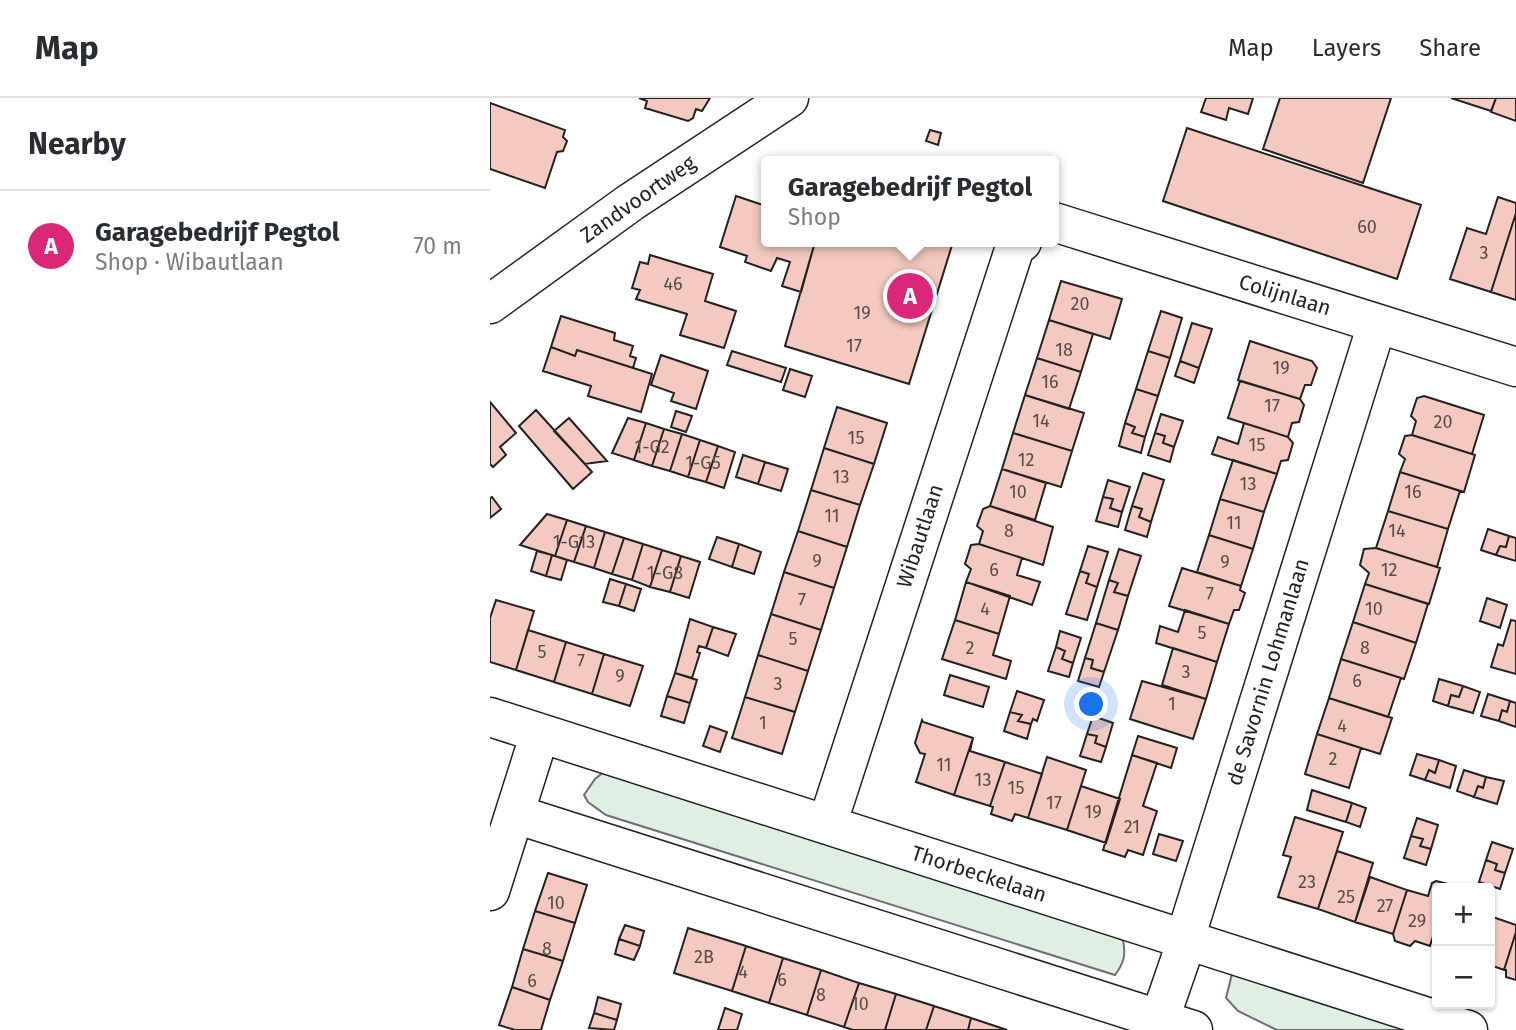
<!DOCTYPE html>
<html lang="en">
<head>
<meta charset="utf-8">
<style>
  body { margin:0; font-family:"Fira Sans",sans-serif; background:#f2f2f3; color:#2b2b33 }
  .controls { position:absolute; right:21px; bottom:21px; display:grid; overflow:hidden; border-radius:7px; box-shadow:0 2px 5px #0004 }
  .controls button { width:63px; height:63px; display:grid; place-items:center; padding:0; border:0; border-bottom:2px solid #e1e1e2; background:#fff; color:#2b2b33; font:35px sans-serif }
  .you { position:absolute; left:602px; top:607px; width:24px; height:24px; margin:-18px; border:5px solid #fff; border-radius:50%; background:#1a73e8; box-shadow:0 0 0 10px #1a73e833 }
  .badge { display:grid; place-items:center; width:46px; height:46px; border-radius:50%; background:#db2777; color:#fff; font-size:23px; font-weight:700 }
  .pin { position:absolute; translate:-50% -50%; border:4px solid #fff; box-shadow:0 2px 7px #0006 }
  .popup { position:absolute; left:271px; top:58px; width:298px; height:91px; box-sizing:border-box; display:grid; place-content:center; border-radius:7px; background:#fff; filter:drop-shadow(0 2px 5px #0005); font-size:23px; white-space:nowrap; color:#7c7c81 }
  .popup b { font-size:26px; color:#2b2b33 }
  .popup::after { content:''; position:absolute; left:50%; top:100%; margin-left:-14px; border:14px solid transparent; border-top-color:#fff }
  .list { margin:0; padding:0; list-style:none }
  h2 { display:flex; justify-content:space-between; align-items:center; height:91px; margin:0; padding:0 28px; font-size:30px }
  h2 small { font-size:23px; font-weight:400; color:#7c7c81 }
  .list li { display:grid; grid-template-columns:46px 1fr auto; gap:21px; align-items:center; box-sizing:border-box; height:112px; padding:0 28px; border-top:2px solid #e1e1e2 }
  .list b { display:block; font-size:26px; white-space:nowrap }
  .list p { margin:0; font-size:23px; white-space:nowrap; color:#7c7c81 }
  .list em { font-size:23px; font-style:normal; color:#7c7c81 }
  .map { position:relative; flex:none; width:1026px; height:932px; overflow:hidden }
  header { display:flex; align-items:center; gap:42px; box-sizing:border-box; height:98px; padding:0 35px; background:#fff; border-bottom:2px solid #e1e1e2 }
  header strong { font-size:33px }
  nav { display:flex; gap:38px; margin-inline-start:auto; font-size:24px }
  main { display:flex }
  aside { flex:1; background:#fff }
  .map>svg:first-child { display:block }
  .green { fill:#e0efe3; stroke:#6f6f6f; stroke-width:2 }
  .building { fill:#f3c9c0; stroke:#222; stroke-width:2 }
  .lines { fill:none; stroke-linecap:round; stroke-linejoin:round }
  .minor-casing { stroke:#222; stroke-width:41 }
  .minor { stroke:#fff; stroke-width:38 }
  .labels { text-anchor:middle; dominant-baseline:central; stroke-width:5; stroke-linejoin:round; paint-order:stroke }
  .number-label { font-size:18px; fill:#564c4a }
  .street-label { font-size:21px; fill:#222; stroke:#fff }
</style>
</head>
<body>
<header>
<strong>Map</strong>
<nav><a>Map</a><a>Layers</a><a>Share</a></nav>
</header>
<main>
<aside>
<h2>Nearby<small></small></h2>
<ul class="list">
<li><span class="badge">A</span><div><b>Garagebedrijf Pegtol</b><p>Shop · Wibautlaan</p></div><em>70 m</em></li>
</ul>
</aside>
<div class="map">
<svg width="1026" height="932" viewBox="0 0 1026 932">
  <rect width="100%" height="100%" fill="#fff"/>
  <path class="green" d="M115,673l441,135 77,34c3,15 1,23 -8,35l-509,-160 -18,-13 -4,-7 11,-16z
    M742,876l207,56h-162l-39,-19 -12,-13z"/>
  <path class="building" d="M149,0h71l-8,13 -6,-2 -3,9 -5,3 -43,-13 2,-7z
    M716,0h47l-5,16 -19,-6 -3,12 -25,-8z
    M790,0h111l-28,85 -100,-34z
    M961,0h45l-5,13z
    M1006,0h20v23l-25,-9z
    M0,5l75,27 -2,7 4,4 -4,10 -6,1 -12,36 -55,-19z
    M697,30l234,77 -24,74 -234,-78z
    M440,32l11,3 -3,12 -12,-4z
    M246,98l30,10v36h49l-14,50 -19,-6 8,-24 -13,-4 -6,13 -26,-9 2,-6 -27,-9z
    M1008,99l18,6v10l-25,79 -41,-13 17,-51 19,6z
    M1026,115v87l-25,-8z
    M325,144h138l-44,142 -124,-38z
    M160,157l63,19 -8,27 31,10 -12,37 -44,-13 7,-21 -51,-15 4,-9 -8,-2 8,-26 8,2z
    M571,183l61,18 -12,40 -61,-19z
    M671,213l21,7 -12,40 -22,-7z
    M71,218l54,17 -1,7 19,6 -3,10 6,2 -3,10 -56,-18 -2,6 -24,-9z
    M559,222l44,14 -12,38 -44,-14z
    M702,225l20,6 -13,39 -19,-7z
    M760,243l62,20 5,7 -6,17h-6l-5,14 -62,-19z
    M61,249l24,9 2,-6 75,24 -11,38 -53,-16 3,-10 -48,-15z
    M242,253l54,17 -5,14 -54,-17z
    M658,253l22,7 -12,38 -22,-7z
    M171,257l47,16 -12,38 -25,-8 3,-8 -23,-8z
    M547,260l44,14 -12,37 -44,-14z
    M690,263l19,7 -5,15 -19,-7z
    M300,271l22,7 -7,21 -22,-7z
    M750,283l60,18 4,6 -5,17 -7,1 -4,14 -60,-19z
    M646,291l22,7 -13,41 -13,-4 3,-6 -10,-4z
    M535,297l59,18 -12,38 -59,-18z
    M934,298l60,19 -12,39 -60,-19 4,-14 -5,-5 6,-18z
    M0,304l26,31 -16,14 6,8 -13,12 -3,-3z
    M347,309l50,16 -13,41 -50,-16z
    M46,312l56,62 -19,17 -54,-63z
    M186,313l16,5 -6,16 -15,-5z
    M671,316l22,7 -9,26 -11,-4 2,-7 -10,-3z
    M79,320l38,43 -22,3 -31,-33z
    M138,320l18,5 -12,37 -22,-7z
    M156,325l18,6 -12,37 -18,-6z
    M635,325l10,4 -3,6 13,4 -4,16 -22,-7z
    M754,325l44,14 5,6 -5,17 -7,1 -4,13 -65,-20 6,-17 20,7z
    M174,331l18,5 -12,37 -18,-5z
    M523,335l59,18 -11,36 -59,-18z
    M665,335l10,3 -2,7 11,4 -4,15 -22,-7z
    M192,336l18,6 -12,37 -18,-6z
    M922,337l63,20 -11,37 -64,-20 5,-13 -6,-5 6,-18z
    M210,342l18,6 -12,36 -18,-5z
    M228,348l17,6 -11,36 -18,-6z
    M334,350l50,16 -14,41 -49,-15z
    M253,357l22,7 -7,22 -22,-7z
    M743,362l44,14 -13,38 -44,-13z
    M275,364l23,7 -7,22 -23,-7z
    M512,371l44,14 -11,37 -45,-14z
    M910,374l60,19 -12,38 -60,-18z
    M653,375l21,7 -13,42 -12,-5 3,-8 -10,-3z
    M618,382l22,7 -8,25 -12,-4 3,-9 -10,-2z
    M321,392l49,15 -13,42 -49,-16z
    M2,399l9,12 -11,9v-20z
    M613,399l10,2 -3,9 12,4 -4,15 -22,-6z
    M730,401l44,13 -11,37 -44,-14z
    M500,408l63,21 -10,38 -64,-21 4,-13 -6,-5 6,-17z
    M642,408l10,3 -3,8 12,5 -4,15 -22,-7z
    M898,413l60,18 -11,38 -61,-19z
    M57,416l20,6 -12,36 -35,-11z
    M77,422l19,6 -12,36 -19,-6z
    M96,428l19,6 -11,36 -20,-6z
    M998,431l21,7 -3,11 -6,-1 -4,9 -15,-5z
    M308,433l49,16 -13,41 -50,-16z
    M115,434l19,6 -12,36 -18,-6z
    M719,437l44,14 -12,37 -44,-14z
    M1019,438l7,2v23l-20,-6 4,-9 6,1z
    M227,439l22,7 -7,23 -23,-8z
    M134,440l19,6 -11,36 -20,-6z
    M153,446l19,6 -12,37 -18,-7z
    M249,446l22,8 -7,22 -22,-7z
    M489,446l43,14 -5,17 23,7 -8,23 -66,-23 5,-13 -6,-5 6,-19z
    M598,448l20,6 -11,35 -11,-4 3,-9 -9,-3z
    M886,450l64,20 -11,36 -64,-20 4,-11 -9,-8 4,-16z
    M629,451l22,7 -13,40 -14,-4 4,-9 -9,-3z
    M172,452l19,6 -11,36 -20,-5z
    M47,453l15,4 -6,21 -15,-5z
    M62,457l15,5 -6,20 -15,-4z
    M191,458l19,6 -11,36 -19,-6z
    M692,470l59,18 -1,4 5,3 -6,17h-5l-5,14 -60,-18z
    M590,473l9,3 -3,9 11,4 -10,33 -21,-6z
    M294,474l50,16 -13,42 -50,-16z
    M120,481l16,5 -7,22 -16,-4z
    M619,482l9,3 -4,9 14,4 -10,34 -22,-7z
    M476,484l44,14 -11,38 -44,-14z
    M136,486l15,5 -7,22 -15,-5z
    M875,486l63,20 -12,39 -63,-21z
    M997,500l20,7 -7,23 -20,-7z
    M6,502l38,11 -18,59 -26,-8v-44z
    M695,512l44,14 -12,38 -61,-19 4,-17 18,6z
    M281,516l50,16 -13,41 -50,-16z
    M200,521l23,8 -7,21 -7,-2 -2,6 3,1 -8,25 -17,-5z
    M465,522l44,14 -6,21 18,6 -5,18 -64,-20z
    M1021,522l5,1v53l-25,-7 7,-23 5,2z
    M863,524l63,21 -12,36 -63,-20z
    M606,525l22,7 -14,42 -13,-4 2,-8 -8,-2z
    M223,529l23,7 -8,22 -22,-8z
    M38,532l38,12 -12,40 -38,-12z
    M570,533l21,7 -8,25 -11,-4 3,-8 -9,-4z
    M76,544l38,12 -12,40 -38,-12z
    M566,549l9,4 -3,8 11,4 -4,14 -21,-6z
    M683,550l44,14 -11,37 -44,-14z
    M114,556l39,12 -13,40 -38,-12z
    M268,557l50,16 -13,41 -50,-15z
    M595,560l8,2 -2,8 13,4 -5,15 -21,-6z
    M851,561l60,19 -13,39 -59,-19z
    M185,575l22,7 -7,23 -23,-7z
    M460,577l39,12 -6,20 -39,-12z
    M949,581l24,7 -4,11 -8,-2 -3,11 -15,-5z
    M652,583l64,18 -13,40 -63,-20z
    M973,588l17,6 -7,21 -25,-7 3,-11 8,2z
    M527,593l27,9 -7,21 -4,-2 -2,5 -13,-3 4,-6 -12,-3z
    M998,596l22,7 -3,11 -5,-2 -3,11 -18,-5z
    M177,598l23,7 -6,20 -23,-7z
    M255,599l50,15 -13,42 -50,-16z
    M839,600l63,20 -12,36 -63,-20z
    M1020,603l6,2v24l-17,-6 3,-11 5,2z
    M520,614l12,3 -4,6 13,3 -4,15 -23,-8z
    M603,618l20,7 -7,24 -11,-4 2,-7 -10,-2z
    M432,622l1,2 50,16 -19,57 -38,-13 9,-28 -5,-1 -5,-10z
    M220,628l17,6 -7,20 -17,-6z
    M597,636l10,2 -2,7 11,4 -5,15 -21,-6z
    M827,636l44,14 -12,40 -44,-14z
    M648,638l39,12 -6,20 -39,-13z
    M483,640l-3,13 35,11 -15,44 -36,-11z
    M927,656l22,6 -4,13 -6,-3 -4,10 -15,-5z
    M642,657l25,8 -14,43 14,5 -14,44 -15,-5 -3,7 -22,-7z
    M557,659l39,13 -19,60 -39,-12z
    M949,662l17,6 -6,22 -25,-8 4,-10 6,3z
    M515,664l37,12 -14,44 -13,-4 -3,7 -21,-7 2,-7 -3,-1z
    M974,672l22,7 -3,11 -5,-2 -4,11 -17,-6z
    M996,679l18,4 -7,23 -23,-7 4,-11 5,2z
    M591,688l39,13 -14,44 -39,-13z
    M822,692l40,13 -6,19 -39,-12z
    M862,705l14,5 -6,19 -14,-5z
    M805,719l48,15 -25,77 -40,-12 13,-40 -8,-2z
    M927,720l21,7 -7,24 -11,-3 3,-7 -12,-3z
    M669,736l24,7 -7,20 -23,-7z
    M921,738l12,3 -3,7 11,3 -5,16 -22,-7z
    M1002,744l21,7 -8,24 -10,-3 2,-6 -11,-4z
    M847,753l36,12 -18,59 -37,-13z
    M996,762l11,4 -2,6 10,3 -5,16 -21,-7z
    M58,775l39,12 -12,38 -40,-12z
    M880,779l37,13 -14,44 -38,-12z
    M946,783l12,3 -1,4h-10v35l-7,23 -15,-5 -5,5 -15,-5 -2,-7 14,-44 21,6 4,-13z
    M45,813l40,12 -12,38 -40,-12z
    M1000,818l26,9v7l-12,38 -14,-5z
    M135,827l19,6 -4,15 -21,-7z
    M198,830l58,18 -14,45 -58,-18z
    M1026,834v48l-10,-3v-7h-2z
    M129,841l21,7 -6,14 -19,-6z
    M256,848l37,12 -14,45 -37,-12z
    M33,851l40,12 -13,39 -38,-13z
    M293,860l38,12 -14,45 -38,-12z
    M331,872l38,13 -15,44 -37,-12z
    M369,885l37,11 -11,36h-32l-9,-3z
    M22,889l38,13 -9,30h-26l-16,-5z
    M406,896l38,12 -8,24h-41z
    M108,899l23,7 -4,16 -23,-7z
    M444,908l37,12 -3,12h-42z
    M235,910l17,6 -5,16h-19z
    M104,915l23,7 -3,10 -25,-2z
    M481,920l36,12h-39z"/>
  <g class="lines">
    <defs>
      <path id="minor" d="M564,124l462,145
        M0,206l141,-102 158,-104
        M0,619l978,313
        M25,716l678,216
        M337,727l188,-578 7,-5
        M0,793l50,-158
        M666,932l31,-90 2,-14 188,-602"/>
    </defs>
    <use href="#minor" class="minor-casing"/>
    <use href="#minor" class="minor"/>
  </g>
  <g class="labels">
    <g class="number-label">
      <text x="877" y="129">60</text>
      <text x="994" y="155">3</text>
      <text x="183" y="186">46</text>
      <text x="590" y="206">20</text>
      <text x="372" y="215">19</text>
      <text x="364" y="248">17</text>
      <text x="574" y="252">18</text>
      <text x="791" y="270">19</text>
      <text x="560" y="284">16</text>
      <text x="782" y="308">17</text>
      <text x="551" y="323">14</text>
      <text x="953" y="324">20</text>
      <text x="366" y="340">15</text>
      <text x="767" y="347">15</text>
      <text x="162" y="349">1-G2</text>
      <text x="536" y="362">12</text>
      <text x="213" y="365">1-G5</text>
      <text x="351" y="379">13</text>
      <text x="758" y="386">13</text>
      <text x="528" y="394">10</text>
      <text x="923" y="394">16</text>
      <text x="342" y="418">11</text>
      <text x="744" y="425">11</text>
      <text x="519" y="433">8</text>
      <text x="907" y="433">14</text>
      <text x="84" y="444">1-G13</text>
      <text x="327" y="463">9</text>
      <text x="735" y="464">9</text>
      <text x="504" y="472">6</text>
      <text x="899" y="472">12</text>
      <text x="175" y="475">1-G8</text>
      <text x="720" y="496">7</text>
      <text x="312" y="502">7</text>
      <text x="495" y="511">4</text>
      <text x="884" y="511">10</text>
      <text x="712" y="535">5</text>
      <text x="303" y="541">5</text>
      <text x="480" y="550">2</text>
      <text x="875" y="550">8</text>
      <text x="52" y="554">5</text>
      <text x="91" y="563">7</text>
      <text x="696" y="574">3</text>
      <text x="130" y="578">9</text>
      <text x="867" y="583">6</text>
      <text x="288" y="586">3</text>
      <text x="682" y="606">1</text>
      <text x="273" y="625">1</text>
      <text x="852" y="628">4</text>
      <text x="843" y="661">2</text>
      <text x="454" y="667">11</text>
      <text x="493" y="682">13</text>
      <text x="526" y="690">15</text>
      <text x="564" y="705">17</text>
      <text x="603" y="714">19</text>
      <text x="642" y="729">21</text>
      <text x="817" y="784">23</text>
      <text x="856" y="799">25</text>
      <text x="66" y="805">10</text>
      <text x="895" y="808">27</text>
      <text x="927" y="823">29</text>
      <text x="57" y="851">8</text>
      <text x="214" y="859">2B</text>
      <text x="253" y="874">4</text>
      <text x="292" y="882">6</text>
      <text x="42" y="883">6</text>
      <text x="331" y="897">8</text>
      <text x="370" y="906">10</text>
    </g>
    <g class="street-label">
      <text transform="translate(148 101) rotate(-35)">Zandvoortweg</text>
      <text transform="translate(795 197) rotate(17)">Colijnlaan</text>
      <text transform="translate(430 438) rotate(-72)">Wibautlaan</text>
      <text transform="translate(778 574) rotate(-73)">de Savornin Lohmanlaan</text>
      <text transform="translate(489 776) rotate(18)">Thorbeckelaan</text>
    </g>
  </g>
</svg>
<div class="controls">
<button>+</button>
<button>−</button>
</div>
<div class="you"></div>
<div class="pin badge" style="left:420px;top:198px">A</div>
<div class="popup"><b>Garagebedrijf Pegtol</b>Shop</div>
</div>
</main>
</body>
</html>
